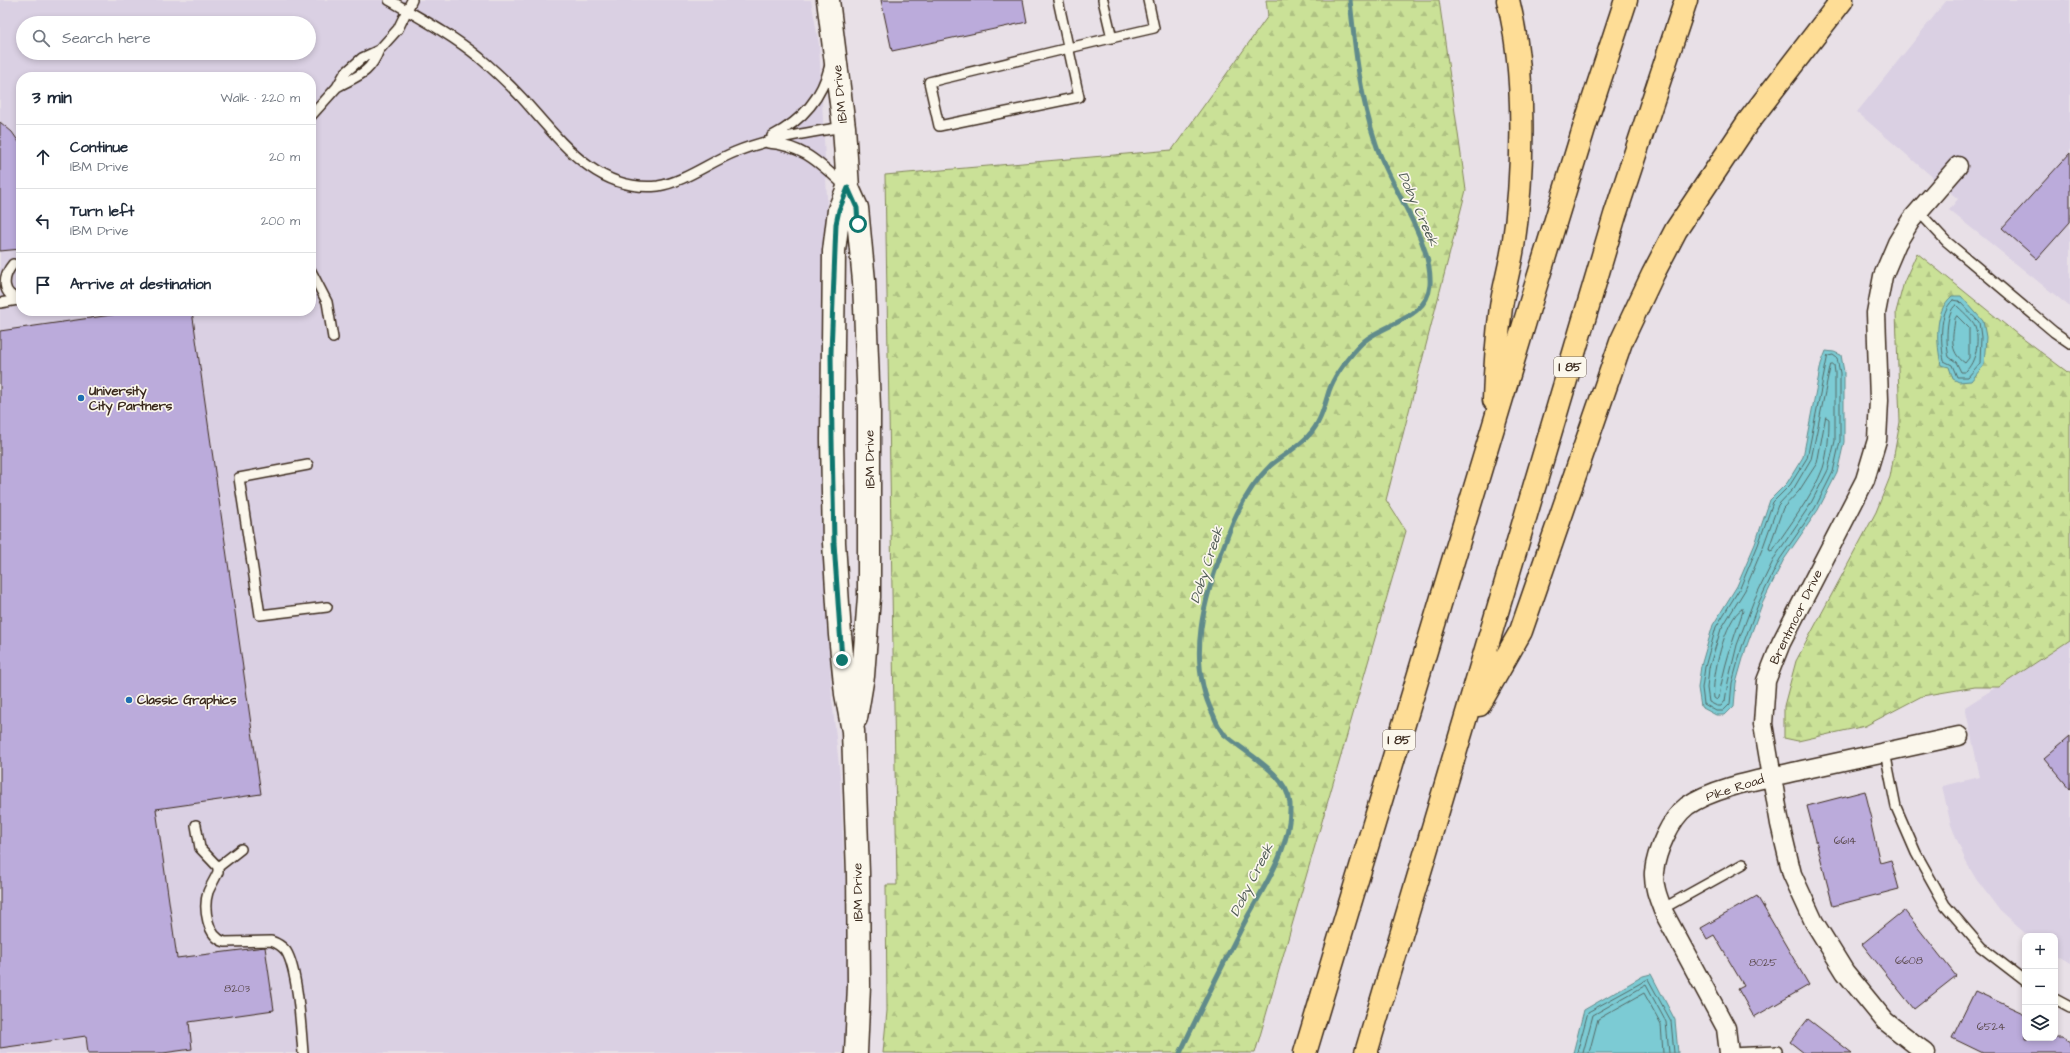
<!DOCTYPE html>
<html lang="en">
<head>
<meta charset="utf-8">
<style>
  body { margin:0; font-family:"Architects Daughter",sans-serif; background:#f6f6f7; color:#1f2937 }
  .controls { position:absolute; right:12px; bottom:12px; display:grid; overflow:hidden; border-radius:8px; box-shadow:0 2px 6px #0003 }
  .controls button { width:36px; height:36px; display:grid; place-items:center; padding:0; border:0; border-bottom:1px solid #e0e1e3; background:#fff; color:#1f2937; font:20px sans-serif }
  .stop { position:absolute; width:12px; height:12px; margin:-9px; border:3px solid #0f766e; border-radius:50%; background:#fff }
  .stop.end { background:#0f766e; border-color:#fff; box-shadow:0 1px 4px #0008 }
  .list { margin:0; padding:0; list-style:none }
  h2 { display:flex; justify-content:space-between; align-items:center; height:52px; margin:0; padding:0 16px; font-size:17px }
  h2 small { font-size:13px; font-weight:400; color:#747a83 }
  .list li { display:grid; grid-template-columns:26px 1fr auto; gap:12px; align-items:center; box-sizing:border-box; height:64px; padding:0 16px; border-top:1px solid #e0e1e3 }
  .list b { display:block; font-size:15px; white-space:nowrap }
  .list p { margin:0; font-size:13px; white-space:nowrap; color:#747a83 }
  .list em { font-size:13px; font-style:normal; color:#747a83 }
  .icon { flex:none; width:22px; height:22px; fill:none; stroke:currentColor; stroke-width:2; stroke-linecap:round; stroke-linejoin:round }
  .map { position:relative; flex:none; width:2070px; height:1053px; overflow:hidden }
  .search { position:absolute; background:#fff; box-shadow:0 2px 6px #0003; left:16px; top:16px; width:300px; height:44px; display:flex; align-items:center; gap:10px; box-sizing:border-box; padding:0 14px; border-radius:22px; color:#747a83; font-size:15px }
  .panel { position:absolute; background:#fff; box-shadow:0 2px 6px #0003; left:16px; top:72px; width:300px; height:244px; border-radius:16px }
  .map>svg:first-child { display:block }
  .built { fill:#dad0e3; fill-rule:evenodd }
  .forest { fill:url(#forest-firs); stroke:#82865a }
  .water { fill:#7bcbd4; stroke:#618b8b }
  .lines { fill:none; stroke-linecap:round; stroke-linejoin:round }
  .shore { stroke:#556a67; stroke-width:1 }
  .stream { stroke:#618b8b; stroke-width:5 }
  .building { fill:#bbabdb; stroke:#3b2a1e }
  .lane-casing { stroke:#3b2a1e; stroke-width:12 }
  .street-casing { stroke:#3b2a1e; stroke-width:21 }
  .secondary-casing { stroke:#3b2a1e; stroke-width:25 }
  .highway-casing { stroke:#3b2a1e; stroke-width:25 }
  .lane { stroke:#fbf7ec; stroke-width:9 }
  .street { stroke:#fbf7ec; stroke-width:18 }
  .secondary { stroke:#fbf7ec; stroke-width:22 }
  .highway { stroke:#fedd96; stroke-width:22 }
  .route { stroke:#0f766e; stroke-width:5 }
  .poi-dot { fill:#1f6fb2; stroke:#fbf7ec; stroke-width:1.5 }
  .labels { text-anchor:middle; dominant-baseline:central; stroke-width:3.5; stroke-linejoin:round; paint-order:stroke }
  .number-label { font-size:11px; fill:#5b4a4d }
  .shield { fill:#fbf7ec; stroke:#75685c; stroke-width:1 }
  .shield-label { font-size:12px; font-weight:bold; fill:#3b2a1e }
  .street-label { font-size:13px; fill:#3b2a1e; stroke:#fbf7ec }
  .poi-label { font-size:13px; font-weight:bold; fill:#3b2a1e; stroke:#fbf7ec; text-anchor:start }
  .water-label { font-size:14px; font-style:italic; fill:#4e5a55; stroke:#fbf7ec }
</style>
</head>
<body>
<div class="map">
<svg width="2070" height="1053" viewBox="0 0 2070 1053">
  <defs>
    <pattern id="forest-firs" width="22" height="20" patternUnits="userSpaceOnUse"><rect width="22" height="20" fill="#cae197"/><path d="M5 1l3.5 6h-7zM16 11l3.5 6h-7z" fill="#aec182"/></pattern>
  </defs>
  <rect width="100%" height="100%" fill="#e8e0e7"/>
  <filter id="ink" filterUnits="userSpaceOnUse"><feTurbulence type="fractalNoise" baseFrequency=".025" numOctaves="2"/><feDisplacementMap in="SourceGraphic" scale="8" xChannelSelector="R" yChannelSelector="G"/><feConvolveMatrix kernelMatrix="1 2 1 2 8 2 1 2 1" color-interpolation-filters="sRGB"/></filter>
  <g filter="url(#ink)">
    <path class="built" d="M0,0h811l8,44 8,153 -6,129v106l2,96 9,171 8,76 8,167 -1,111h-847zM23,23h286v30h-286zM21,77h290v234h-290z
      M1947,0h123v307l-121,-97 9,-11 -101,-87z
      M2070,640v323l-15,-9v-18h-27l-28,-25 -24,-32 -10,-17 -15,-37 -9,-39 38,-9 -15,-70z"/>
    <path class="forest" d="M1266,0h173l27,190 -80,310 20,31 -151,522h-372l4,-42 -1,-126h11l-12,-710 287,-25 96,-134z
      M1917,253l101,82 52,39v266l-71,47h-24l-53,9 -57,30 -67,15 -14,-3v-32l12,-45 80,-149 14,-35 10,-55 -4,-110 8,-30z"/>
    <path class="water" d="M1952,296h9l22,25 3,16 -2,28 -13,16 -12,1 -6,-3 -4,-12 -8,-2c-4,-21 -8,-53 11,-69z
      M1826,351l8,1 7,3 3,17v70l-7,31 -19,37 -35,51 -21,43 -16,44 -10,35 -2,23 -9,9h-9l-15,-8 -3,-19 3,-22 12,-41 24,-39 18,-42 15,-44 17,-17 16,-26 18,-93z
      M1651,974l24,46 3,33h-105l11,-43 59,-34z"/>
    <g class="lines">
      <path class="shore" d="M1953,300l6,1 20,21 2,15 -1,26 -12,14h-11l-5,-12 -8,-4c-3,-17 -6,-48 9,-61z
        M1956,305c5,5 17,15 19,21 5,15 1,36 -10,46h-4l-5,-10 -7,-5c-3,-11 -4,-46 7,-52z
        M1957,316l12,12v30l-4,5c-17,-12 -12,-26 -10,-44z
        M1828,356l5,-1 4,3 3,15v68l-7,31 -18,36 -35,51 -21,43 -17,45 -10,36 -2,21 -7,7h-7l-12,-7 -2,-16 3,-21 11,-40 24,-39 18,-43 15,-43 17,-17 17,-27z
        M1831,365h3l1,8v68l-7,29 -18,35 -35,52 -21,43 -17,45 -9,37 -3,19 -4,5h-4l-8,-4 -2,-14 2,-20 12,-39 24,-39 18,-43 15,-42 16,-17 17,-29z
        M1826,417l3,2c0,16 -1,33 -6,49 -11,29 -33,56 -50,82l-3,1 -1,-3 14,-40 16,-17 18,-28z
        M1742,609l1,2c-10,29 -20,57 -24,87l-2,2 -3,-2c-3,-19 11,-80 28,-89z
        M1577,1053l11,-41 60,-33 23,42 3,32
        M1583,1053l10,-38 53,-30 20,37 3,31
        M1589,1053l9,-34 46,-26 17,31 2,29"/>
      <path class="stream" d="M1180,1053c19,-40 39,-81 59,-120 20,-41 53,-81 51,-129 -2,-30 -45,-51 -65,-69 -6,-5 -9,-14 -12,-21 -27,-54 -9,-117 12,-171 10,-29 23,-56 46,-78 12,-10 28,-18 38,-30 12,-13 15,-28 20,-44 5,-15 19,-33 30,-45 21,-23 68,-25 71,-61 3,-45 -41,-99 -54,-141 -16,-47 -21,-95 -26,-144"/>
    </g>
    <path class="building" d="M881,0h142l4,22 -135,29z
      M0,122l12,10 9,13v104l-21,2z
      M2070,153v69l-33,37 -35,-31z
      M139,311h53l69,483 -105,15 21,149 88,-11 9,63 -85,12 3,27 -29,4h-75l-2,-17 -86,12v-717z
      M2070,736v53l-26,-31z
      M1865,791l7,28 -2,1 10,43 11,-3 8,29 -66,17 -26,-100z
      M1757,896l52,89 -55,32 -16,-28 6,-3 -30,-51 -7,4 -6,-11z
      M1904,910l52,66 -42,33 -52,-65z
      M1975,991l50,23v24h37l8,5v10h-87l-31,-15z
      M1808,1019l44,34h-48l-14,-11z"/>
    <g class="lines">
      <defs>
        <path id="lane" d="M389,0c31,18 63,35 91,58 15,13 29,26 42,40 37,41 74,95 136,88 26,-4 52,-24 77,-34 35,-14 71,-19 109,-25
          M1058,0l21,97 -140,29 -10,-44c75,-18 150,-37 225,-54l-6,-28
          M1103,0l9,38
          M379,50l19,-21 14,-29
          M311,116l26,-29 8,-14 17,-15 17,-8c-9,24 -22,26 -42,37
          M772,136c30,-15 50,-38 58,-71
          M768,143c36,3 51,20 77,43
          M1919,212l27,29 108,91 16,11
          M13,264c-11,13 -12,32 8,35
          M311,271l16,31 6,36
          M0,303l18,-3
          M308,465l-69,13 21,137 67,-8
          M1885,752l11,55 20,46 29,52 36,42 44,34
          M196,825l4,23 18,19v5c-3,7 -7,13 -10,20 -5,16 -1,45 17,50l46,-1c6,2 11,5 15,10 12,19 15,78 17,102
          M218,867l23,-18
          M1662,909l81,-45
          M2055,999l15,8
          M1729,1053l48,-2"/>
        <path id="street" d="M1729,1053l-3,-25 -62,-115c-5,-13 -11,-27 -10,-41 2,-20 16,-53 33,-66 28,-20 82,-28 115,-36 53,-11 105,-23 157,-34
          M1926,1053l-41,-32 -40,-49 -31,-50 -22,-48 -12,-50 -17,-100 3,-43 15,-38 84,-163 12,-40 2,-40 -3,-87 7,-37 14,-33 14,-23 47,-54"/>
        <path id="secondary" d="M828,0l16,127 4,61 9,20 7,73 5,127v189l-6,79 -7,42
          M848,188l-9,22 -5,41 -2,188 2,104 6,92 6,59 7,37 5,143 1,111 -3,68"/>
        <path id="highway" d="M1494,400c1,-32 3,-62 7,-93 3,-20 9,-40 12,-60 11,-73 13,-175 -5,-247
          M1479,705l42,-74 100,-289 32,-68 23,-44 72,-108 94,-122
          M1305,1053l227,-755 52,-170 42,-128
          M1366,1053l249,-838 71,-215"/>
      </defs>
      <use href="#lane" class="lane-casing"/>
      <use href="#street" class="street-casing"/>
      <use href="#secondary" class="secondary-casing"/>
      <use href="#highway" class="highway-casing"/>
      <use href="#lane" class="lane"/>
      <use href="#street" class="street"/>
      <use href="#secondary" class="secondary"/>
      <use href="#highway" class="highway"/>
    </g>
  </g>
  <g class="lines" filter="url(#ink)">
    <path class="route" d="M842,660l-8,-117 -2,-104 -1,-86 5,-129 3,-14 9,-22 9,20 1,16"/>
  </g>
  <g class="poi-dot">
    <circle cx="81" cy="398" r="4"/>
    <circle cx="129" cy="700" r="4"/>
  </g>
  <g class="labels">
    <g class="number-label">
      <text x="1845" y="840">6614</text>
      <text x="1909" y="960">6608</text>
      <text x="1763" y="962">8025</text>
      <text x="237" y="988">8203</text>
      <text x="1991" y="1026">6524</text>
    </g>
    <g class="shield">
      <rect x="1554" y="357" width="32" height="20" rx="3"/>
      <rect x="1383" y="730" width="32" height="20" rx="3"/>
    </g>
    <g class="shield-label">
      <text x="1570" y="367">I 85</text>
      <text x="1399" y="740">I 85</text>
    </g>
    <g class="street-label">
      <text transform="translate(840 94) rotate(-96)">IBM Drive</text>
      <text transform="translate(870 459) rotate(-91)">IBM Drive</text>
      <text transform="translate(1796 617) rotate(-64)">Brentmoor Drive</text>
      <text transform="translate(1735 788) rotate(-18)">Pike Road</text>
      <text transform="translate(858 892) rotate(-91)">IBM Drive</text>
    </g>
    <g class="poi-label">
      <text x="89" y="391">University<tspan x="89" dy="15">City Partners</tspan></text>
      <text x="137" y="700">Classic Graphics</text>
    </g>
    <g class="water-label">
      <text transform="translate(1418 209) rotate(66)">Doby Creek</text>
      <text transform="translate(1207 565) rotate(-72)">Doby Creek</text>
      <text transform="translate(1252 880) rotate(-63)">Doby Creek</text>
    </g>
  </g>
</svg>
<div class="controls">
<button>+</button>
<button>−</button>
<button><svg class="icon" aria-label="layers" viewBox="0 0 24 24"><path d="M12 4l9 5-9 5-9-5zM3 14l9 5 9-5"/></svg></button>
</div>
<div class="stop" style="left:858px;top:224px"></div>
<div class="stop end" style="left:842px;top:660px"></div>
<div class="search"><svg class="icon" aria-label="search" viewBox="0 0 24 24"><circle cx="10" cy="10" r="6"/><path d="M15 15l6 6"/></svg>Search here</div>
<section class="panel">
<h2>3 min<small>Walk · 220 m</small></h2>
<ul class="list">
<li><svg class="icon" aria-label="ahead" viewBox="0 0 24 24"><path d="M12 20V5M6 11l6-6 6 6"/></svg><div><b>Continue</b><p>IBM Drive</p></div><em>20 m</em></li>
<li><svg class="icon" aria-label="left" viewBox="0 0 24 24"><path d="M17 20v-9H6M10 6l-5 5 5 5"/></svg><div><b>Turn left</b><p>IBM Drive</p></div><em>200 m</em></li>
<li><svg class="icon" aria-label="arrive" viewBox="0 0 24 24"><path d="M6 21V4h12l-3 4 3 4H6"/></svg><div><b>Arrive at destination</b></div></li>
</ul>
</section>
</div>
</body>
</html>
